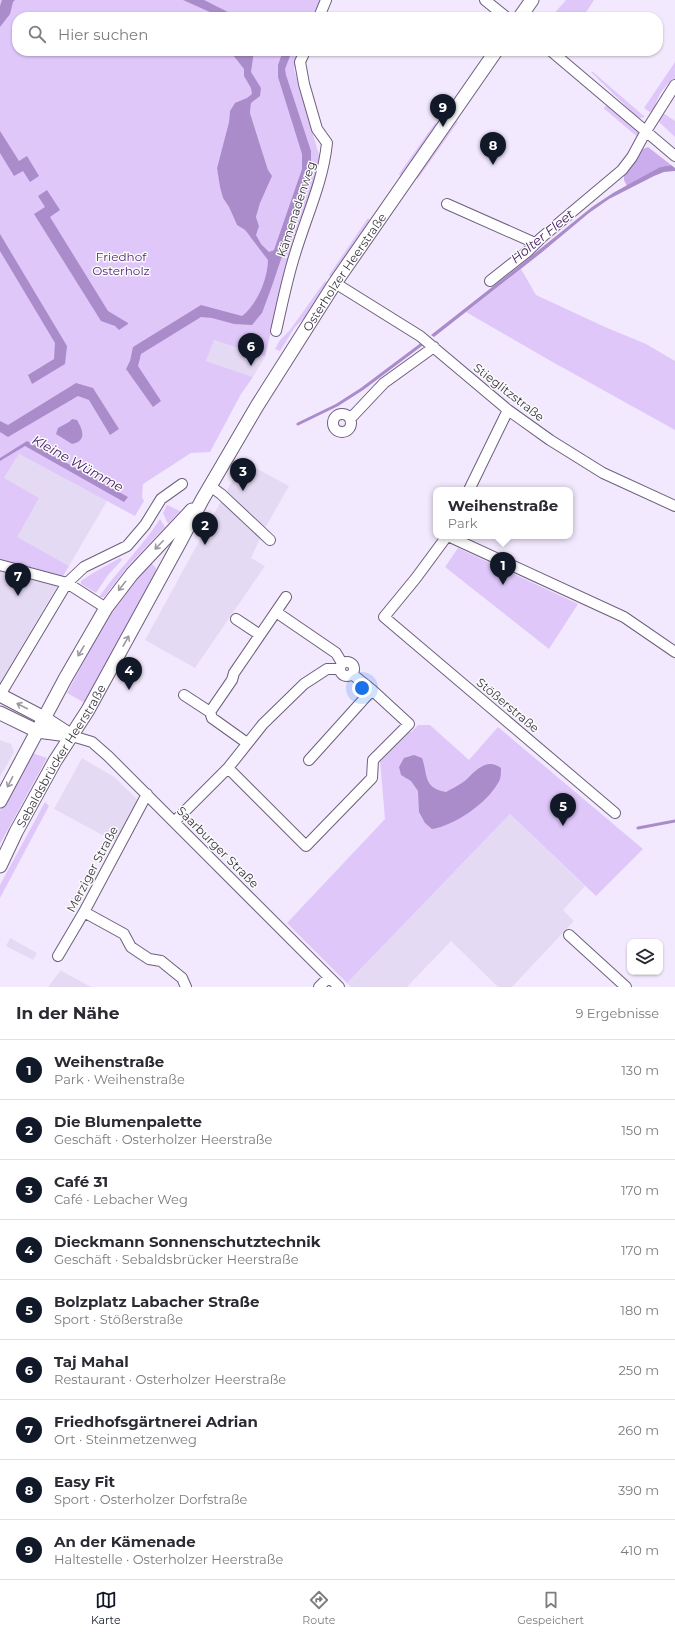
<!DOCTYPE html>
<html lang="de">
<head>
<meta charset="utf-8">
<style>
  body { margin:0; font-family:Montserrat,sans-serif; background:#f2f2f3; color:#2b2b33 }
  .controls { position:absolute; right:12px; bottom:12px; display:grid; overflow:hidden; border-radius:8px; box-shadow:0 1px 3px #0004 }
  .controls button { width:36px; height:36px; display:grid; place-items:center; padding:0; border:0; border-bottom:1px solid #e1e1e2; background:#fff; color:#2b2b33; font:20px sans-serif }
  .you { position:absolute; left:362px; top:688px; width:14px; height:14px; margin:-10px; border:3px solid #fff; border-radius:50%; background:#1a73e8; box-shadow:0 0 0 6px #1a73e833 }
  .badge { display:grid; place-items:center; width:26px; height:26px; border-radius:50%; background:#111827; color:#fff; font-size:13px; font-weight:700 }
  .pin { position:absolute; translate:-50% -33px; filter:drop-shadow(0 1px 2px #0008) }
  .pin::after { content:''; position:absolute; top:21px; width:14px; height:12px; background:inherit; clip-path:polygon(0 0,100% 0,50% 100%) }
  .popup { position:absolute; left:433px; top:487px; width:140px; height:52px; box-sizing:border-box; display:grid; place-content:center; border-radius:8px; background:#fff; filter:drop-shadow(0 1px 3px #0005); font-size:13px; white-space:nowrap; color:#7c7c81 }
  .popup b { font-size:15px; color:#2b2b33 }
  .popup::after { content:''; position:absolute; left:50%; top:100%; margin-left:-8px; border:8px solid transparent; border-top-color:#fff }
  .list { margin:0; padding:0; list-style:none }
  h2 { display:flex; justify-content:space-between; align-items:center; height:52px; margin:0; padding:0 16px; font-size:17px }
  h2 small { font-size:13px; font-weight:400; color:#7c7c81 }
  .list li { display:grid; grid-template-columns:26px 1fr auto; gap:12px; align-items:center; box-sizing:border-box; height:60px; padding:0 16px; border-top:1px solid #e1e1e2 }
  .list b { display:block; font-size:15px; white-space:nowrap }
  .list p { margin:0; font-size:13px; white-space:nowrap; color:#7c7c81 }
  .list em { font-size:13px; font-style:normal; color:#7c7c81 }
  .icon { flex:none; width:22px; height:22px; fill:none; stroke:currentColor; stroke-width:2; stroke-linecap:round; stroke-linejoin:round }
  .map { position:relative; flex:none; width:675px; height:987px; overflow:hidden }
  .search { position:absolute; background:#fff; box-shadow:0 1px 3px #0004; left:12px; right:12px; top:12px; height:44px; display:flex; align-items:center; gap:10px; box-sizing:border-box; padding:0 14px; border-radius:16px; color:#7c7c81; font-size:15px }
  .sheet { height:592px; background:#fff }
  nav { display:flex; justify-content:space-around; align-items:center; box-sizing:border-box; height:56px; border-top:1px solid #e1e1e2; background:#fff; font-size:11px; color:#7c7c81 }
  nav a { display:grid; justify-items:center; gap:2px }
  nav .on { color:#111827 }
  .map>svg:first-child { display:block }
  .built { fill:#e5daf3 }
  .green { fill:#dfc7fa; fill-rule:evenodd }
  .forest { fill:#cbacec }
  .water { fill:#ab8cca }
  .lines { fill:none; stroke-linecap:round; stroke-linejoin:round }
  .stream { stroke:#ab8cca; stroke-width:3 }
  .minor-casing { stroke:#6e5f7d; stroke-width:12 }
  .major-casing { stroke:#6e5f7d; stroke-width:15 }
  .minor { stroke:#fff; stroke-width:10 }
  .major { stroke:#fff; stroke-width:13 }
  .oneway { stroke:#9c9aa0 }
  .labels { text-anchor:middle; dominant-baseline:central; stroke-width:3; stroke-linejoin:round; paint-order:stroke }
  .street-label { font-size:12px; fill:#3a3441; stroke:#fbfbfb }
  .park-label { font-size:12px; fill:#512872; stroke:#fbfbfb }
  .water-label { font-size:13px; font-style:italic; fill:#421761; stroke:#fbfbfb }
</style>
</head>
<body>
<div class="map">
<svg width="675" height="987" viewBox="0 0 675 987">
  <rect width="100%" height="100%" fill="#f3e9fe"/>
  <path class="built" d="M214,340l51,17 -12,20 -47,-16z
    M19,454l88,47 -38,65 -52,-28 -13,-60z
    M243,461l46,25 -25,44 -13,28 14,8 -70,102 -50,-28z
    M0,567l59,16 -59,100z
    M0,740l11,4 3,8 -14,25z
    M82,758l32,19 27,26 -22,41 -65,-35z
    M510,814l75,72 -22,24 11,11 -62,66h-14l-47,-46 -44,46h-56l-4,-4z
    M10,938l27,15 -4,7 -27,-14z
    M61,970l6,4 24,13h-43z"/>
  <path class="green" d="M0,0h320l-6,17h-297v34h284l-7,18 25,86v13l-36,111 -18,78 -51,-17 -8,21 47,16 -12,17 -31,58 -19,1 -48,31 -1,13 2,4 -9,15 -116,-62 -15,24 35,20 -22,39 52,29 -10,17 -59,-16zM251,103l-1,10 18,57 -12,47 3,9 -9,11 -5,-7 -8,-5 -8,-18 -6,-9 -6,-30 12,-46 1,-11z
    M566,0h28l-11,17h-32z
    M675,62v16c-7,4 -14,13 -17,20 -3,6 -2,10 -8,14l-6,-4z
    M591,72h2l52,45 -5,1 -5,-3z
    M605,106h2l28,22 4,5 -2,3 -2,-1 -28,-24 -3,-2z
    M663,113l12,8v16l-17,-16z
    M457,121l1,1 -41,58v-4z
    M435,123l3,1 -37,52 -2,-2z
    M368,218l2,2 -39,57 -2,-2z
    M521,269l15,26 69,32 41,17 29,17v69l-126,-70 -83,-48z
    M325,281l3,2 -23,34 -10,10 -15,24 -5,-2 5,-9 10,-10z
    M167,505l13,6 -12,13 -5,-11z
    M160,519l5,8 -37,39 -24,31h-5c19,-27 43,-50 61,-78z
    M458,548l120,56 -29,45 -104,-82z
    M120,558l2,2 -14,15 -12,18 -15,-9v-3l12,-8z
    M151,563l5,5v6l-71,129 -18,-10 42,-79 38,-50z
    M418,725h12l39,35 29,-33 145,122 -47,47 -86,-82 -163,169 -60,-60 98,-104 -5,-59 28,-28h3z
    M32,753l15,5 -47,86v-33l19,-37z
    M45,802l4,4 -49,92v-13z"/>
  <path class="forest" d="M648,147l23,18 -11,2 -33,19 -3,-6v-5l19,-26z"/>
  <path class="water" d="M2,0h13l-2,2 -3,12 -10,13v-21z
    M183,0h21l34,17h-17z
    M236,51h18l-3,21 10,16 -1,8 -9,7 -1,10 18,57 4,6 -12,27 -4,14 3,9 -3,9 5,9 8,8 5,-2 28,-81v-15l-24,-77v-12l5,-14h9l-7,18 1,6 25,76v19l-39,116 -10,27 -10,12 -18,-1 -22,-6 -11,-1 -60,37 -3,12 23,35 -8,6 -27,-38 4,-8 3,-14 68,-42 41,11c15,-11 26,-38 26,-56l-23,-30 -8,-5 -8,-18 -6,-9 -3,-11 -3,-19 12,-46 1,-11 5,-8 12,-5 5,-4 -1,-6 -7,-12v-7l-11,-14z
    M0,131l19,30 8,-5 12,20 -9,6 -7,-11 -9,5 -14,-23z
    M671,165l4,3v3l-11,1 -10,4 -45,23 -20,14 -48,40 -107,84 -3,-2 88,-69 73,-59 21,-14 47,-26z
    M47,190l13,20 -10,7 58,94 20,12v1l-9,6 -4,-4 -14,-5 -67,-107 11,-7 -7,-11z
    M0,234l67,112 -2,18 -33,20 -4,-9 26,-16 1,-16 -55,-92z
    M76,383l17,5 26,41 -9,6 -21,-35 -11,-4 -70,41 -8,-5v-11l8,4z
    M72,419l5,1c6,10 10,21 -5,24l-16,-10 2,-6 11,-6z
    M27,441l101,56 -4,5 -99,-56 -25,15v-3z
    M414,755l8,3c6,17 1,30 24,34 7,-4 16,-8 22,-14 9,-9 20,-20 33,-10 0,6 0,11 -3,15 -11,20 -44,43 -66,46l-7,-6 -6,-11 -1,-21 -7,-10 -10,-6 -2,-8 5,-9z"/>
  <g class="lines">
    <path class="stream" d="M298,424l39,-19 25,-16 60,-45
      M638,828l37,-7"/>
    <defs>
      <path id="minor" d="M485,0l21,17
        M319,17l7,-17
        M551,51l124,105
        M447,204l88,39
        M490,281l38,-30 13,-13 81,-68 10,-13 14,-26 29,-46
        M335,283l85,53 88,74 42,30 53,33 72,33
        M276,331c6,-26 11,-52 19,-77 11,-37 28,-72 32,-111l-10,-14 -13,-45 -4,-22 5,-11
        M333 423a9 9 0 1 1 18 0a9 9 0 1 1-18 0Z
        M350,419l34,-36 50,-36
        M210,486l11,8 49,46
        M469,490l39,-80
        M447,536l-31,42 -32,39 231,196
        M448,536l176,81 51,35
        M0,565l67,18 39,25
        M276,612l60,41 6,10
        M236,619l24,16
        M340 669a7 7 0 1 1 14 0a7 7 0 1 1-14 0Z
        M0,695l67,-112 17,-16 43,-21 18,-21 16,-26 21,-15
        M184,695l26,17
        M72,736l20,6 16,14 231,231
        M247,743l-35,-25 -2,-6 22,-32 2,-7 52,-76
        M309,760l63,-70
        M228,768l78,78 66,-68 1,-18 36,-36 -37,-34 -20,-16
        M174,822l54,-54 35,-44 41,-40 23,-15h12
        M84,912l40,22 7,13 18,12 12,2 21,17 4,9
        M569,935l57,52
        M58,956l26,-44 63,-118
        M319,987l10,-10"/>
      <g id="major">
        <path d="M520,17l12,-17"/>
        <path d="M0,695l44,23 28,18"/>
        <path d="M0,713l37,18 31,4"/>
        <path d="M0,801l65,-122 41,-71 26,-34 60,-64"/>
        <path id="s1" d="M0,866l16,-34 39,-71 33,-51 92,-168 22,-42 55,-94 78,-123 161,-232"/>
      </g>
    </defs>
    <use href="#minor" class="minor-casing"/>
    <use href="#major" class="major-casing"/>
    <use href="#minor" class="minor"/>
    <use href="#major" class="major"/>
  </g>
  <defs><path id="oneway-shaft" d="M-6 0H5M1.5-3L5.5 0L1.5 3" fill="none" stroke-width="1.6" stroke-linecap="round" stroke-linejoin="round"/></defs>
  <g class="oneway">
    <use href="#oneway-shaft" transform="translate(159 545) rotate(134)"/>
    <use href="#oneway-shaft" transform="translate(122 586) rotate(128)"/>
    <use href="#oneway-shaft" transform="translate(126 641) rotate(-61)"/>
    <use href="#oneway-shaft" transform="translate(81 651) rotate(121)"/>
    <use href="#oneway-shaft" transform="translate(22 706) rotate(-153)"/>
    <use href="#oneway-shaft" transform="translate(10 782) rotate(117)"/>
  </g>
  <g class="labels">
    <g class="street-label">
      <text transform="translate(296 209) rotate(-72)">Kämenadenweg</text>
      <text stroke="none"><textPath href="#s1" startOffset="687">Osterholzer Heerstraße</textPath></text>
      <text transform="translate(509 392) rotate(38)">Stieglitzstraße</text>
      <text transform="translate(508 705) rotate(40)">Stößerstraße</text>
      <text stroke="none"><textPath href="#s1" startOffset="126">Sebaldsbrücker Heerstraße</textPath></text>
      <text transform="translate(218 847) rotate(45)">Saarburger Straße</text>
      <text transform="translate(92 869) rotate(-62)">Merziger Straße</text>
    </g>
    <g class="park-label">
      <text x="121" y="256">Friedhof<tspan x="121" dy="14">Osterholz</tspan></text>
    </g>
    <g class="water-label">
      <text transform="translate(542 236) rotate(-39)">Holter Fleet</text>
      <text transform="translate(78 463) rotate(29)">Kleine Wümme</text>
    </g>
  </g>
</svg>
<div class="controls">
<button><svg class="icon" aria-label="layers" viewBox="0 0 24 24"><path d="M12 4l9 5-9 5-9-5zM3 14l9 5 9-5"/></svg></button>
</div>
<div class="you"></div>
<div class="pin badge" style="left:503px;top:585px">1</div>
<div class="popup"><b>Weihenstraße</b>Park</div>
<div class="pin badge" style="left:205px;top:545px">2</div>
<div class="pin badge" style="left:243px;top:491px">3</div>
<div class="pin badge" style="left:129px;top:690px">4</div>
<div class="pin badge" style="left:563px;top:826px">5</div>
<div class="pin badge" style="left:251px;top:366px">6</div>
<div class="pin badge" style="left:18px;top:596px">7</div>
<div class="pin badge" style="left:493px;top:165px">8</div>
<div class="pin badge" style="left:443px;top:127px">9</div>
<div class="search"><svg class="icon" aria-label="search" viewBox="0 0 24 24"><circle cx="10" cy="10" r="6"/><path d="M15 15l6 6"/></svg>Hier suchen</div>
</div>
<section class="sheet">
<h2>In der Nähe<small>9 Ergebnisse</small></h2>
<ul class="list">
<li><span class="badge">1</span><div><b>Weihenstraße</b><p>Park · Weihenstraße</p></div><em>130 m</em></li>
<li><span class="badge">2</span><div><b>Die Blumenpalette</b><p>Geschäft · Osterholzer Heerstraße</p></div><em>150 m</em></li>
<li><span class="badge">3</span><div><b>Café 31</b><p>Café · Lebacher Weg</p></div><em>170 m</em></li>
<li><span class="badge">4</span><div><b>Dieckmann Sonnenschutztechnik</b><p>Geschäft · Sebaldsbrücker Heerstraße</p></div><em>170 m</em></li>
<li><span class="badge">5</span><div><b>Bolzplatz Labacher Straße</b><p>Sport · Stößerstraße</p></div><em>180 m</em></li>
<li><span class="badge">6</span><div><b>Taj Mahal</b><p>Restaurant · Osterholzer Heerstraße</p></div><em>250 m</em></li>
<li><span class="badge">7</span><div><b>Friedhofsgärtnerei Adrian</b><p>Ort · Steinmetzenweg</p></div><em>260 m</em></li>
<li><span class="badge">8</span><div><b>Easy Fit</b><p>Sport · Osterholzer Dorfstraße</p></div><em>390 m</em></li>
<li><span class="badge">9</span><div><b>An der Kämenade</b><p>Haltestelle · Osterholzer Heerstraße</p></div><em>410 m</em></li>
</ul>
</section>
<nav>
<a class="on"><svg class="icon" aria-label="map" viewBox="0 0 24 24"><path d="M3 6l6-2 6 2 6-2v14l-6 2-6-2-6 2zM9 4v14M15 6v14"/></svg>Karte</a>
<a><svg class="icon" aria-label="directions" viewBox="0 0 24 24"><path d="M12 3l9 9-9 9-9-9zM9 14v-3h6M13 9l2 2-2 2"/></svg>Route</a>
<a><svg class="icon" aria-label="saved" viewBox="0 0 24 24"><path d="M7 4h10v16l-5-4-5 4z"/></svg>Gespeichert</a>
</nav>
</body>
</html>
